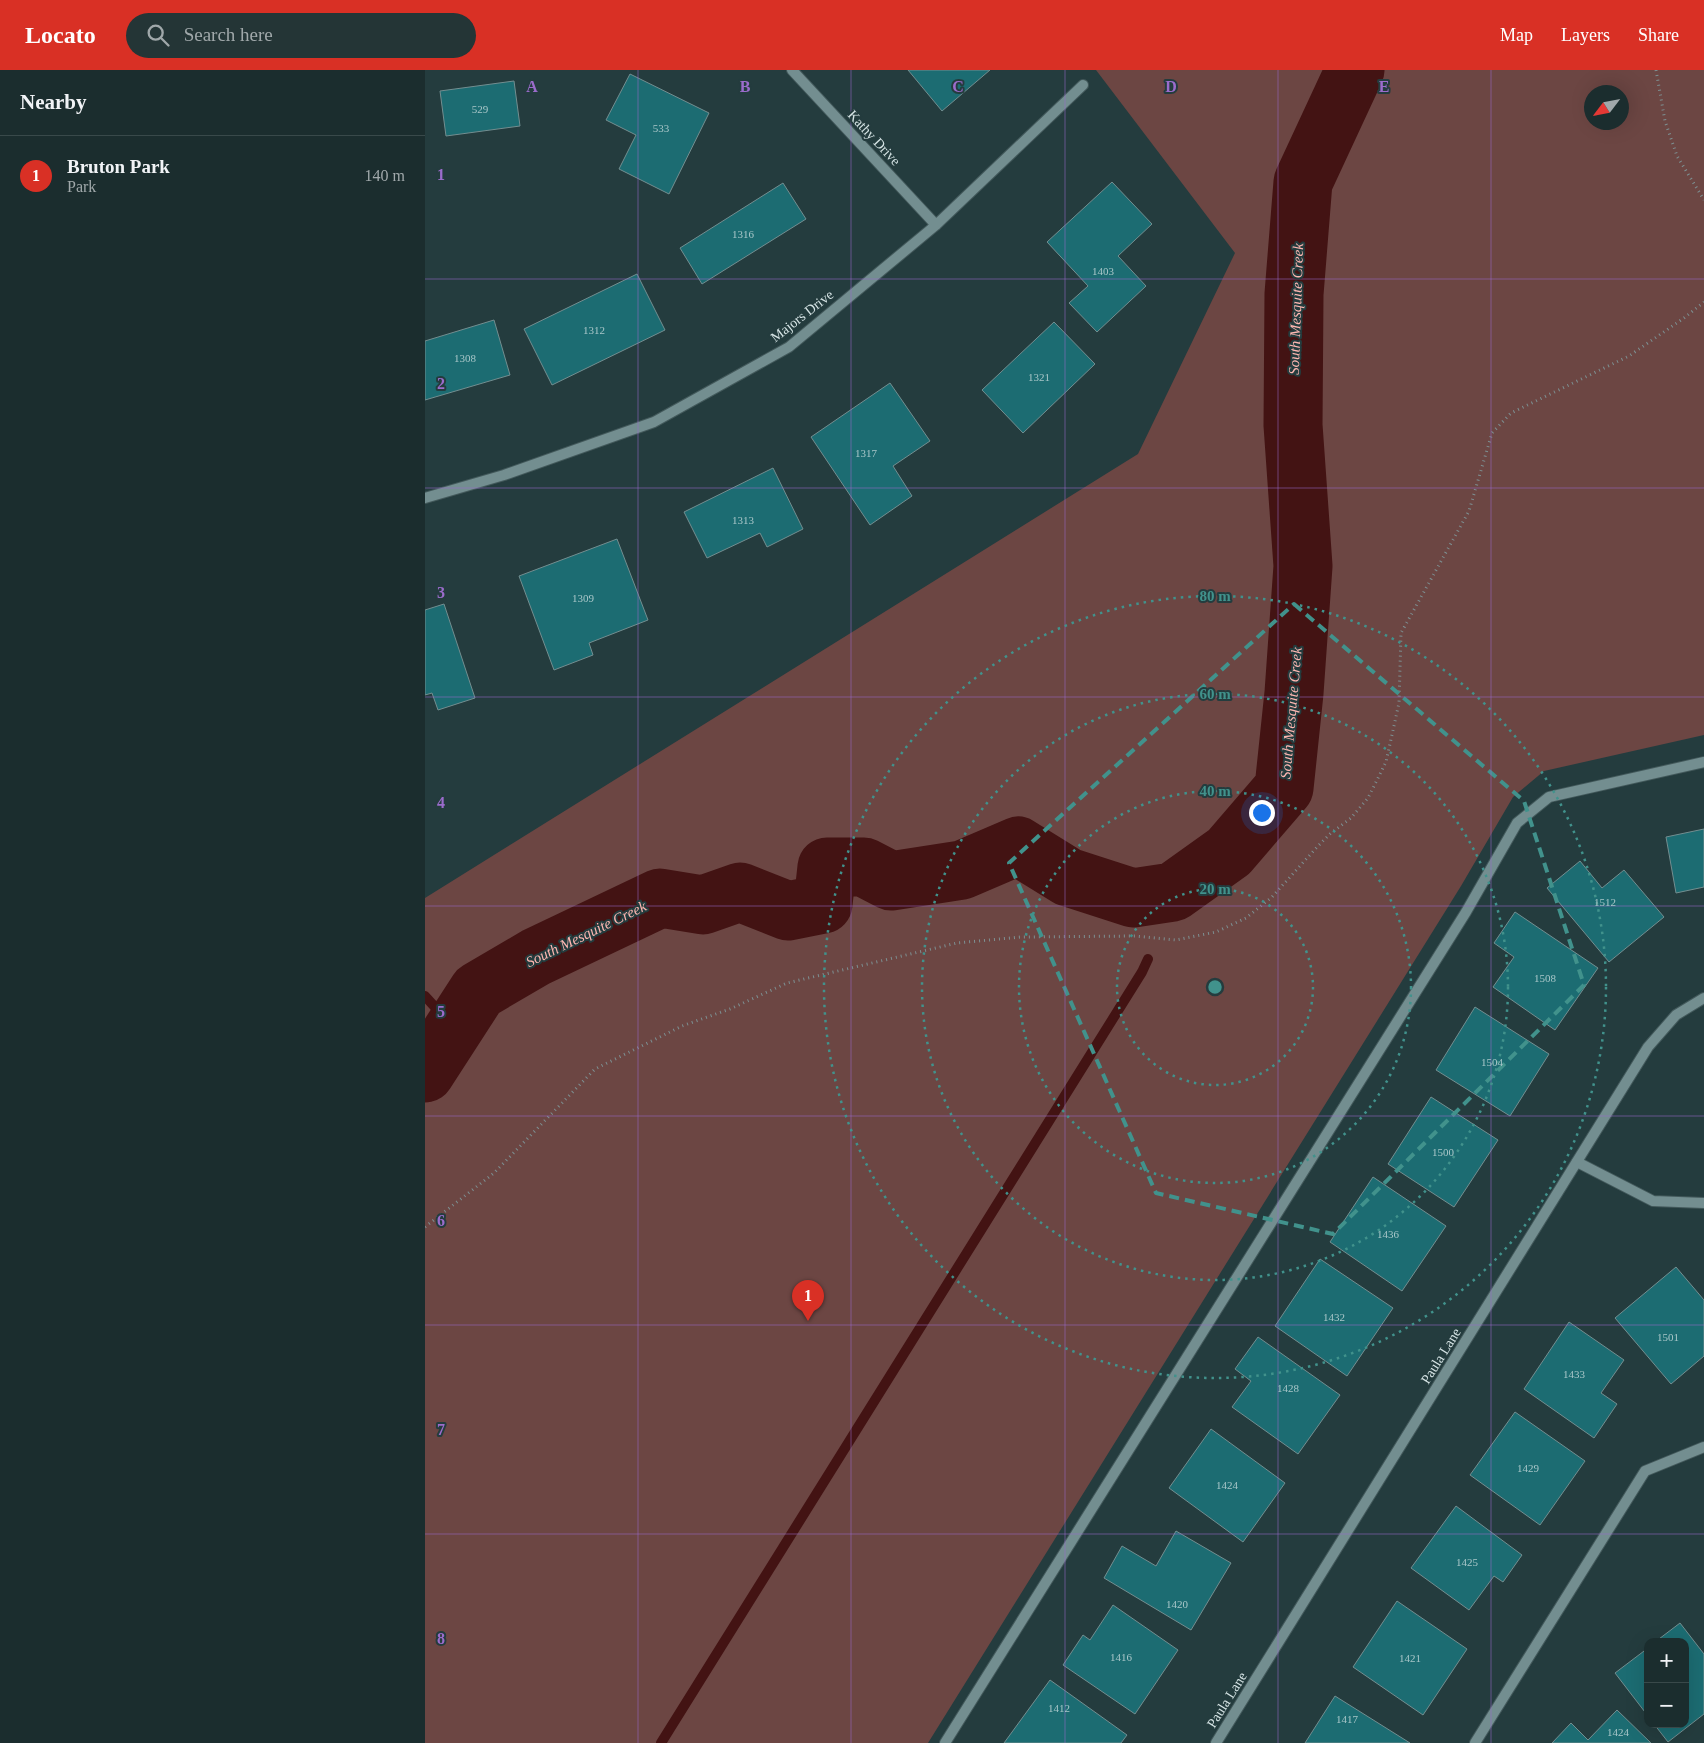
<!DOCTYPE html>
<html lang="en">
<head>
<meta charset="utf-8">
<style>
  body { margin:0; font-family:"Times New Roman",serif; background:#243536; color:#f1f3f6 }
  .controls { position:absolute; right:15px; bottom:15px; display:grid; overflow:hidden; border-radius:10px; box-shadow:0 5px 20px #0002 }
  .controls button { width:45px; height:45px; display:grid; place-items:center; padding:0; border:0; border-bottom:1px solid #39494a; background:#1b2d2e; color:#f1f3f6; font:25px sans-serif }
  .compass { position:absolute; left:1159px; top:15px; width:45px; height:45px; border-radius:50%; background:#1b2d2e; box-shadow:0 5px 20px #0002; rotate:238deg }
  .you { position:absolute; left:836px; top:742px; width:18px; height:18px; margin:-12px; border:4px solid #fff; border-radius:50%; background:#1a73e8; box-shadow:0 0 0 8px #1a73e833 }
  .badge { display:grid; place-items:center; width:32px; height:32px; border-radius:50%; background:#d93025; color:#fff; font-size:16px; font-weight:700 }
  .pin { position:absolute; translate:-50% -41px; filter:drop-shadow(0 1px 2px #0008) }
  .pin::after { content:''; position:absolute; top:26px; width:18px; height:15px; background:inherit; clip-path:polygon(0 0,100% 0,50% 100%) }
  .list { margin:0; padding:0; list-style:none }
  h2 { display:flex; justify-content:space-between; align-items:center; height:65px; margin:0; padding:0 20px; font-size:21px }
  h2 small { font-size:16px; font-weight:400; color:#a0a8aa }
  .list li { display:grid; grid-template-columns:32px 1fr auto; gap:15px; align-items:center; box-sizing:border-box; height:80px; padding:0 20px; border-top:1px solid #39494a }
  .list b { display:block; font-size:19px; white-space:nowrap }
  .list p { margin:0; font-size:16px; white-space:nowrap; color:#a0a8aa }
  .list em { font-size:16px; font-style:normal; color:#a0a8aa }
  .icon { flex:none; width:28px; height:28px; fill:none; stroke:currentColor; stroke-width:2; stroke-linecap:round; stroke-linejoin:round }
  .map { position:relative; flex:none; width:1279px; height:1673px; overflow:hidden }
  header { display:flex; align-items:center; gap:30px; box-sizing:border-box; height:70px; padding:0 25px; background:#d93025; color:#fff }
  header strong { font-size:24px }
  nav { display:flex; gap:28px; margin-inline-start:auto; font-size:18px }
  .search { width:350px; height:45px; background:#243536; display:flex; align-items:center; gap:12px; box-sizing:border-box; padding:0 18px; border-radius:28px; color:#a0a8aa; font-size:19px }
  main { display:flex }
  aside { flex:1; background:#1b2d2e }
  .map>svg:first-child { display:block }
  .green { fill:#6c4643; fill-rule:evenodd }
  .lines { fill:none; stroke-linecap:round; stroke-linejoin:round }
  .stream { stroke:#431313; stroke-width:10 }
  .river { stroke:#431313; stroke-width:59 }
  .building { fill:#1c6c72; stroke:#738e90 }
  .service-casing { stroke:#43595b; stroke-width:12 }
  .minor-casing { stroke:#43595b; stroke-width:12 }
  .path { stroke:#7d9092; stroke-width:3; stroke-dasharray:1 4; stroke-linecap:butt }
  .service { stroke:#738e90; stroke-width:10 }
  .minor { stroke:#738e90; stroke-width:10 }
  .marked { fill:none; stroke:#41928c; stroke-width:4; stroke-dasharray:10 6; stroke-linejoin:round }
  .grid { fill:none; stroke:#9b6ccc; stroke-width:1; stroke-opacity:0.55 }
  .ring { fill:none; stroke:#41928c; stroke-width:2.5; stroke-dasharray:2.5 5 }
  .labels { text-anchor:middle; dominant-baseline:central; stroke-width:4; stroke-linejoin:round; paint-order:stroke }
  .number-label { font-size:11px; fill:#a8c6c8 }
  .street-label { font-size:14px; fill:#d6e4e5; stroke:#243c3e }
  .water-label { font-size:15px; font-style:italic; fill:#feb7b1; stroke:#243c3e }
  .grid-label { font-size:16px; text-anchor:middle; font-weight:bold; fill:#9b6ccc; stroke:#243c3e; stroke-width:4; stroke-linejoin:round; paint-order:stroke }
  .centre { fill:#41928c; stroke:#243c3e; stroke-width:2.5 }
  .ring-label { font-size:15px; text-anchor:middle; font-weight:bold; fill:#41928c; stroke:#243c3e; stroke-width:4; stroke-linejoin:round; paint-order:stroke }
</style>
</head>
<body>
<header>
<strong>Locato</strong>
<div class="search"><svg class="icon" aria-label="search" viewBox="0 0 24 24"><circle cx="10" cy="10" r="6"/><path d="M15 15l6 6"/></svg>Search here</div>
<nav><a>Map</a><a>Layers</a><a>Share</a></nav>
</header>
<main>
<aside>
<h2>Nearby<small></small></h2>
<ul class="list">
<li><span class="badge">1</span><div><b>Bruton Park</b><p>Park</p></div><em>140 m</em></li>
</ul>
</aside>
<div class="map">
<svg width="1279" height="1673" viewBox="0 0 1279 1673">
  <rect width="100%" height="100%" fill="#243c3e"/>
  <path class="green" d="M671,0h608v665l-160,36 -31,26 -52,89 -533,857h-503v-845l713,-444 97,-201zM1166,22h30v30h-30z"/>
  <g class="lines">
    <path class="stream" d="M738,847l10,-25
      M0,926l29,32
      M236,1673l481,-771 6,-13"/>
    <path class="river" d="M0,1003l53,-82 58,-34 124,-59 43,7 37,-13 48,19 35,-7 4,-37h37l27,14 71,-11 56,-24 50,31 65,21 40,-6 56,-40 55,-64 10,-95 9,-127 -10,-141 1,-131 9,-112 52,-112"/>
  </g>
  <path class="building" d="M483,0h82l-48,41z
    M205,4l79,39 -40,81 -50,-25 17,-34 -30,-15z
    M89,11l6,45 -74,10 -6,-45z
    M687,112l40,42 -34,32 28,30 -49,46 -28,-29 19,-17 -41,-44z
    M358,113l23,36 -104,65 -22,-36z
    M212,204l28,56 -113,55 -28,-56z
    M69,250l16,55 -85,25v-59z
    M629,252l41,42 -72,69 -41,-43z
    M465,313l40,58 -37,25 19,30 -42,29 -59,-88z
    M348,398l30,61 -36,18 -7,-14 -53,25 -23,-46z
    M192,469l31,81 -59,23 4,12 -39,15 -35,-94z
    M19,534l31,94 -37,12 -6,-17 -7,2v-85z
    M1279,759v58l-28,6 -10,-56z
    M1155,791l22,27 22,-18 40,47 -55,45 -62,-74z
    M1090,842l83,56 -43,62 -62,-43 21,-30 -20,-14z
    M1050,937l74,47 -39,62 -74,-46z
    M1006,1027l67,43 -44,67 -66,-43z
    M948,1107l73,49 -44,65 -72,-49z
    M895,1189l73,49 -46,68 -72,-50z
    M1251,1197l28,33v56l-33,28 -56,-66z
    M1144,1252l55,38 -23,33 16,11 -23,34 -70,-49z
    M833,1267l82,58 -42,59 -66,-47 19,-26 -16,-12z
    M1090,1342l70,49 -45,64 -70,-50z
    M786,1359l74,54 -42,59 -74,-54z
    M1031,1436l66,49 -19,27 -9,-6 -25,34 -58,-42z
    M751,1461l55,32 -40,67 -87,-52 18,-32 34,20z
    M972,1531l70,48 -44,66 -70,-48z
    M688,1535l65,45 -43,64 -72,-49 20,-30 7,5z
    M1255,1553l24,31v60l-36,28 -14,-18h31v-82h-30z
    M1223,1578v68l-33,-43z
    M625,1610l77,55 -6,8h-117z
    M910,1626l75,47h-105z
    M1192,1640l34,33h-99l19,-20 17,17z"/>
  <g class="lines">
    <defs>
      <path id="service" d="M1152,1092l76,39 51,2
        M520,1673l521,-831 51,-89 32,-26 155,-35
        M1050,1673l170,-272 59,-24"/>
      <path id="minor" d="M367,0l144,155
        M0,428l79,-23 150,-53 135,-75 147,-122 147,-140
        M791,1673l432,-696 28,-32 28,-17"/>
    </defs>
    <use href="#service" class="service-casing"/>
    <use href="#minor" class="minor-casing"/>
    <path class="path" d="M1231,0l9,51 12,35 27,44
      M0,1157l69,-54 101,-104 87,-43 48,-17 57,-26 170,-40 64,-6 114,-1 41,4 40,-8 30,-14 26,-21 46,-51 12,-12 21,-16 17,-20 18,-36 13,-59 2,-70 68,-122 23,-78 19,-20 118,-57 55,-38 20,-16"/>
    <use href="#service" class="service"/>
    <use href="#minor" class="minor"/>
  </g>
  <path class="marked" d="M869,534l230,197 60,184 -251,249 -177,-41 -147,-330z"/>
  <path class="grid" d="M213,0v1673M426,0v1673M640,0v1673M853,0v1673M1066,0v1673M0,209h1279M0,418h1279M0,627h1279M0,836h1279M0,1046h1279M0,1255h1279M0,1464h1279"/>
  <g class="ring">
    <circle cx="790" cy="917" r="98"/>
    <circle cx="790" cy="917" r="196"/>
    <circle cx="790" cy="917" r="293"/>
    <circle cx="790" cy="917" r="391"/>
  </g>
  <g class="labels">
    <g class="number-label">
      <text x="55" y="39">529</text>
      <text x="236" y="58">533</text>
      <text x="318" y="164">1316</text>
      <text x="678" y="201">1403</text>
      <text x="169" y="260">1312</text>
      <text x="40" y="288">1308</text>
      <text x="614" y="307">1321</text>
      <text x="441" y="383">1317</text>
      <text x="318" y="450">1313</text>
      <text x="158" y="528">1309</text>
      <text x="1180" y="832">1512</text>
      <text x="1120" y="908">1508</text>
      <text x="1067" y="992">1504</text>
      <text x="1018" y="1082">1500</text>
      <text x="963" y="1164">1436</text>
      <text x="909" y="1247">1432</text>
      <text x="1243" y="1267">1501</text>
      <text x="1149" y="1304">1433</text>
      <text x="863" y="1318">1428</text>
      <text x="1103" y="1398">1429</text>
      <text x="802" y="1415">1424</text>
      <text x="1042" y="1492">1425</text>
      <text x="752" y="1534">1420</text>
      <text x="696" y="1587">1416</text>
      <text x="985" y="1588">1421</text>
      <text x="634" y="1638">1412</text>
      <text x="922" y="1649">1417</text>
      <text x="1193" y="1662">1424</text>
    </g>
    <g class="street-label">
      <text transform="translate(449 68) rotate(47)">Kathy Drive</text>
      <text transform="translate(377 246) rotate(-38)">Majors Drive</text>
      <text transform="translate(1016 1286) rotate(-58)">Paula Lane</text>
      <text transform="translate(802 1630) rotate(-58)">Paula Lane</text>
    </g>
    <g class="water-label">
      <text transform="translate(871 239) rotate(-88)">South Mesquite Creek</text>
      <text transform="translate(866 643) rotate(-85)">South Mesquite Creek</text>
      <text transform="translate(161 864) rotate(-26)">South Mesquite Creek</text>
    </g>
  </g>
  <g class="grid-label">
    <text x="107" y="22">A</text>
    <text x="320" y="22">B</text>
    <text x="533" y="22">C</text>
    <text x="746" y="22">D</text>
    <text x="959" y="22">E</text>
    <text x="16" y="110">1</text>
    <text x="16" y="319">2</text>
    <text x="16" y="528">3</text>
    <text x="16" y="738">4</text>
    <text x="16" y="947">5</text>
    <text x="16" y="1156">6</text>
    <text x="16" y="1365">7</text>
    <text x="16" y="1574">8</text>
  </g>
  <circle cx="790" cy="917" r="8" class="centre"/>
  <g class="ring-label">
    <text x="790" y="531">80 m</text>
    <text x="790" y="629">60 m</text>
    <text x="790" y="726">40 m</text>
    <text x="790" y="824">20 m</text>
  </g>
</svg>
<div class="controls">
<button>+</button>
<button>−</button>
</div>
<svg class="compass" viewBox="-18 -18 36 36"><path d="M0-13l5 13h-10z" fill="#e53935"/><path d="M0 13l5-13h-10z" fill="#a0a8aa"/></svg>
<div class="you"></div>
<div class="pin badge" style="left:383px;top:1251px">1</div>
</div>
</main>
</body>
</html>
